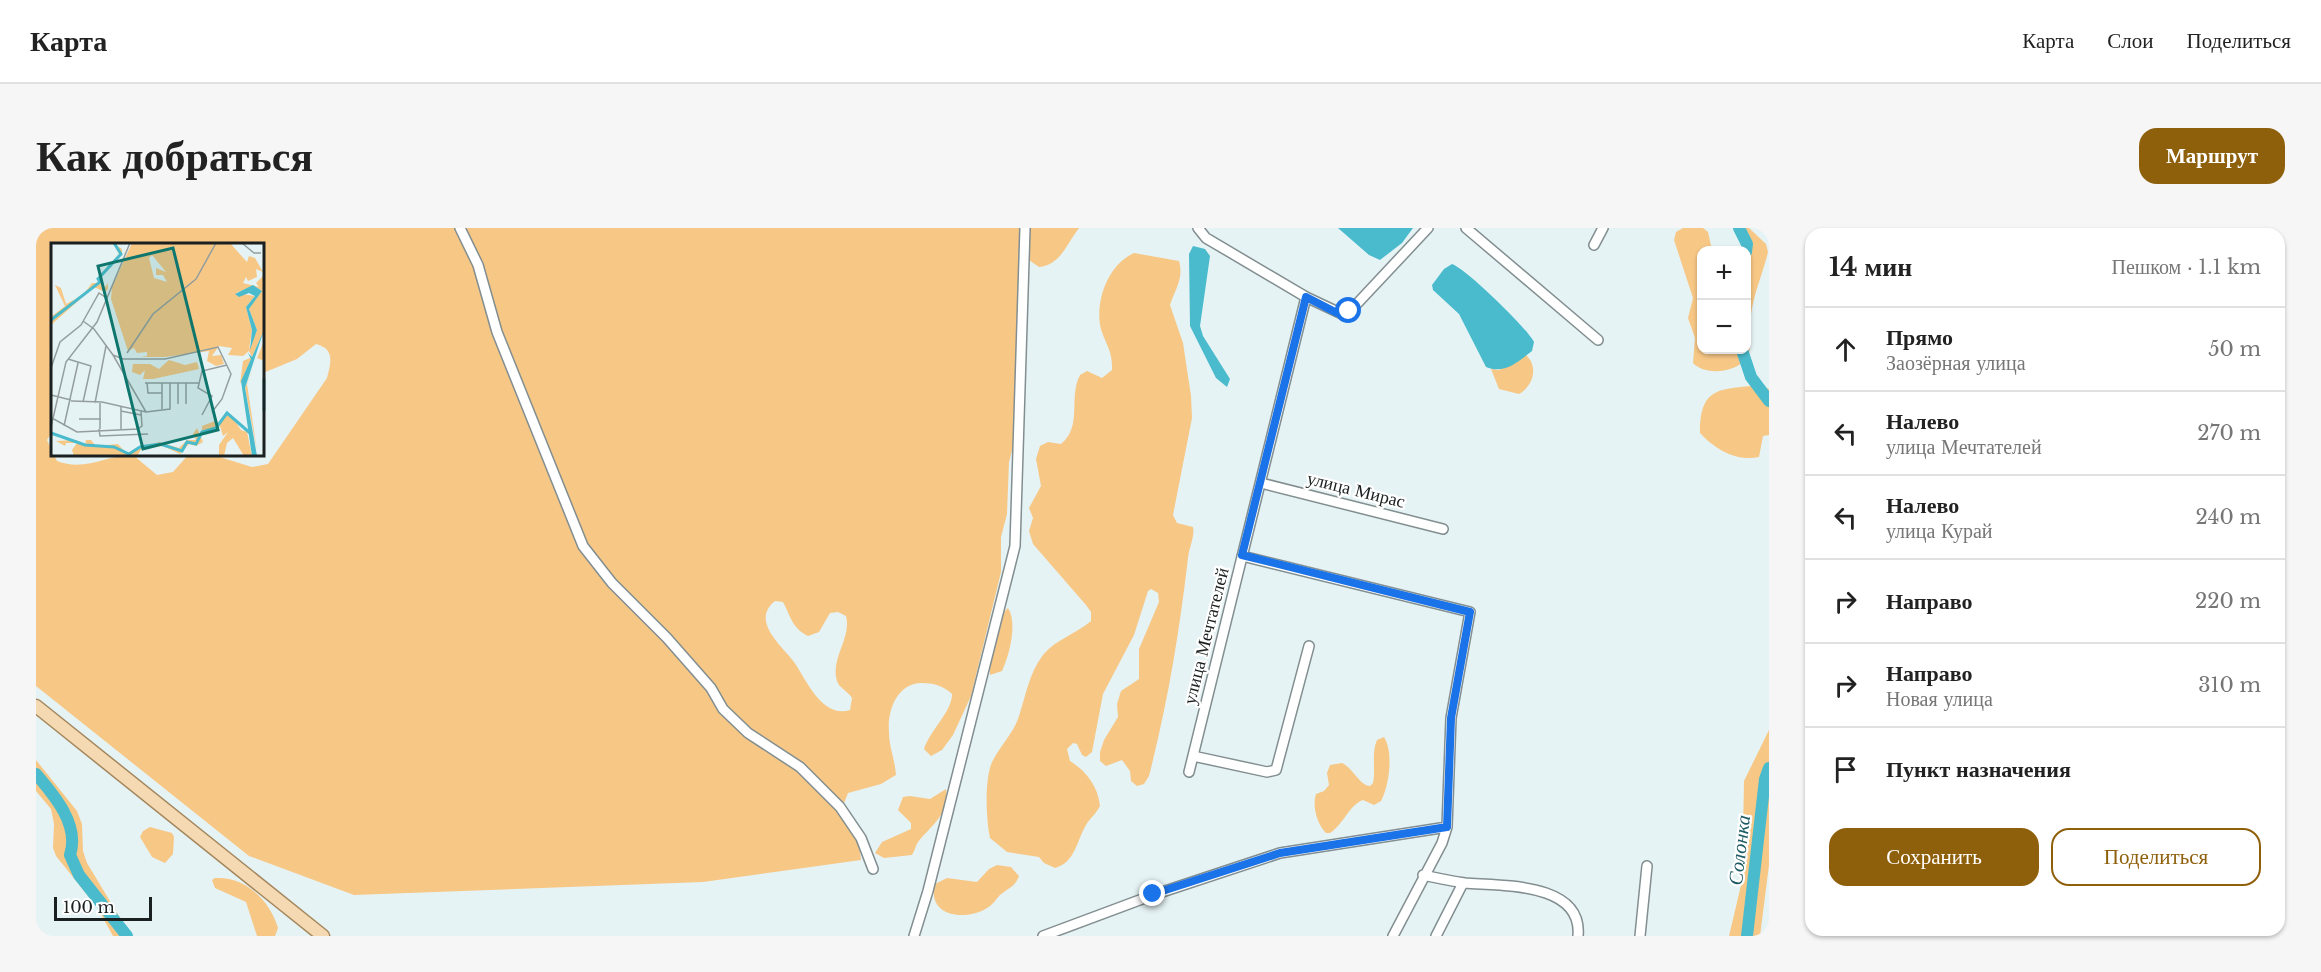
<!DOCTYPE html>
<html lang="ru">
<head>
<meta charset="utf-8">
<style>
  body { margin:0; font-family:"Libre Baskerville",serif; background:#f6f6f6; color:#222 }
  .controls { position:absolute; right:18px; top:18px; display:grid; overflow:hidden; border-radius:12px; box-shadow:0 2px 4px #0004 }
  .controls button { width:54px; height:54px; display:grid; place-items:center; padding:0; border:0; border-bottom:2px solid #e0e0e0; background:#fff; color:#222; font:30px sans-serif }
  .scale { position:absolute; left:18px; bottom:15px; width:98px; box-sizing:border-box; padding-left:6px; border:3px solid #1a1f1f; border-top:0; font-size:16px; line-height:21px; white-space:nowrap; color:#1a1f1f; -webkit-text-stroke:4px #fff; paint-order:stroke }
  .stop { position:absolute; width:18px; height:18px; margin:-14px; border:4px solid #1a73e8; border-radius:50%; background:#fff }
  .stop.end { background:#1a73e8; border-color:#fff; box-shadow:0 2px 6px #0008 }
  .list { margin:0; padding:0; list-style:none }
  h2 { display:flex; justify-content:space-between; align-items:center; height:78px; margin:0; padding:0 24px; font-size:26px }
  h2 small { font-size:20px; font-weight:400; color:#767676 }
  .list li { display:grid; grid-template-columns:39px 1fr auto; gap:18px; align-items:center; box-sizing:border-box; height:84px; padding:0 24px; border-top:2px solid #e0e0e0 }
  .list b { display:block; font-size:22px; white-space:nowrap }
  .list p { margin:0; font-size:20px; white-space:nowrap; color:#767676 }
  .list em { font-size:20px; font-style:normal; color:#767676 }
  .actions { display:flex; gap:12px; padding:18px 24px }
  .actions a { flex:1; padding:14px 0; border:2px solid #8f600b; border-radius:18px; text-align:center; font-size:21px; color:#8f600b }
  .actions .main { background:#8f600b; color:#fff }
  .icon { flex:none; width:33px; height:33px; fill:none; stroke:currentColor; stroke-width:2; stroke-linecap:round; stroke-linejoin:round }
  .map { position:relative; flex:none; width:1733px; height:708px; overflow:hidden; border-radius:18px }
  header { display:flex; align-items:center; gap:36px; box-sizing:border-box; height:84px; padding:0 30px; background:#fff; border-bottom:2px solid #e0e0e0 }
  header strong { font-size:28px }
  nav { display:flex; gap:33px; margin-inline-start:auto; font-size:21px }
  .intro { display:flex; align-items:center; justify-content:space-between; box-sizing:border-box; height:144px; padding:0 36px }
  h1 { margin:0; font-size:42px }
  .button { padding:15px 27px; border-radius:18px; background:#8f600b; color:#fff; font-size:21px; font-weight:700 }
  main { display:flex; gap:36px; padding:0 36px }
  aside { flex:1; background:#fff; border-radius:18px; box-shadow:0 2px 4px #0004 }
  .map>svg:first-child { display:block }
  .green { fill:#f7c785; fill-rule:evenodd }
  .water { fill:#4abbcc }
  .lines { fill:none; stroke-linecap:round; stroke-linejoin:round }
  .river { stroke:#4abbcc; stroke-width:12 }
  .minor-casing { stroke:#828e90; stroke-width:12 }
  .major-casing { stroke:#a4875d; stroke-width:15 }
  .minor { stroke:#fff; stroke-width:9 }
  .major { stroke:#f5d9b2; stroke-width:12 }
  .route { stroke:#1a73e8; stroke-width:8 }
  .labels { text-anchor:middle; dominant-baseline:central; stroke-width:4.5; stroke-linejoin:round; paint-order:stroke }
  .street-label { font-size:18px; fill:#1a1f1f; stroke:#fff }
  .water-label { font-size:20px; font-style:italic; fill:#1d5b64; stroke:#fff }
  .inset-river { fill:none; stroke:#4abbcc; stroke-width:3 }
  .inset-road { fill:none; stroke:#949e9f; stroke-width:1.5 }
  .view { fill:#0f766e; fill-opacity:0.15; stroke:#0f766e; stroke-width:3 }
  .inset-edge { fill:none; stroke:#1a1f1f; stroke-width:3 }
</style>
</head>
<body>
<header>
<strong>Карта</strong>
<nav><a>Карта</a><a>Слои</a><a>Поделиться</a></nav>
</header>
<div class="intro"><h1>Как добраться</h1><a class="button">Маршрут</a></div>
<main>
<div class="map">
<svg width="1733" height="708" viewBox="0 0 1733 708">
  <rect width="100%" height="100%" fill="#e6f3f5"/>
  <path class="green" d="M0,0h984l-7,219 -4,15 -2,52 -6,23v35l-30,124 -18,39 -11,15 -11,6 -7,-7c6,-19 28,-37 28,-55 -8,-8 -19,-11 -30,-11 -25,0 -35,28 -33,49 0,15 6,28 7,43l-15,9 -33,9 -7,18 4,12 14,21 2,16 -158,22 -349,13 -105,-39 -213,-170zM16,16h210l1,129 34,-14 19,-15c19,5 15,18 11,34l-59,86 -16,3 -42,-13 -22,1 -15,17 -16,3 -24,-20c-27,0 -48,17 -76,6l-10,-21 5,-8zM739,373l8,1c8,15 9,26 25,34l11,-4 11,-19 8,-1 8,4c6,22 -16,42 -9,65 2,7 11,10 15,17l-2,12c-28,9 -44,-31 -56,-48 -12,-16 -44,-41 -19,-61z
    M993,0h50c-12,15 -18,37 -40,39l-10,-7z
    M1647,0h20l5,4 4,18h-10v100h44l2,-95 -11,-27h12l17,16 2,8c-6,25 -17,47 -18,73 0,10 2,23 -3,32 -9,16 -42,19 -54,6l2,-25 -7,-20 5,-20 -19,-58 2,-8z
    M1098,25l45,8c5,18 -4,28 -9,44l13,38 8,53 1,22 -19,97 4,8 16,4c2,9 -4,21 -5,31 -9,77 -20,143 -39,218l-5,8 -7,2 -6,-5 -1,-10 -8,-11 -16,6 -6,-5v-9l4,-12 14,-23 -1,-13 4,-13 18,-12v-30l20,-47 -1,-9 -7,-4 -3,2 -14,44 -31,59 -11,58 -6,5 -4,-2 -5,-11 -4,-1 -6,6 3,12c16,10 28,25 30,45 -4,8 -10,12 -14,19 -9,15 -11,38 -31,43l-11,-5 -5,-6 -32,-5 -17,-14c-4,-19 -6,-61 3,-78 8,-15 21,-28 26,-44 7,-21 10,-43 24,-61 13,-16 33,-21 48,-34v-9l-5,-7 -53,-61 -4,-13 4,-13 -4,-10 12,-22 -5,-27 4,-13 8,-4 13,2c22,-18 7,-46 19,-69l7,-4 15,7 10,-8c1,-21 -8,-27 -12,-45 -4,-27 9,-61 34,-72z
    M1490,127c13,12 7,31 -7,39l-20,-5 -8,-20 8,1z
    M1723,157l10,4v46l-6,1 -4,21c-23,5 -44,-8 -59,-24 0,-48 21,-43 59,-48z
    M972,380c10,15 1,48 -6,63l-12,4 -1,-13 13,-48z
    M1733,502v135l-9,71h-31l13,-55 2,-100z
    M1348,509c10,16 5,49 -3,64l-7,4 -11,-5c-14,5 -19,24 -33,33h-4c-9,-9 -14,-27 -10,-39l8,-3 5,-6 -2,-12 3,-8 12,-2c11,5 17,22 28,23l3,-3c3,-14 -2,-30 4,-43z
    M0,532l41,51 5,13 1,27 4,12 44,73h-18l-16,-29 -41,-51 -3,-8 1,-24 -3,-15 -15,-18z
    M910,561c4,25 -15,37 -28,53 -3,4 -3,9 -6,13l-28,3 -9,-5 7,-11 29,-13v-6l-13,-13 5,-13 7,-1 20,3z
    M114,599l22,6 2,4 -1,17 -8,9 -13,-6 -12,-20 3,-6z
    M961,637l14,2 8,9c-4,11 -11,12 -19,19 -4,4 -6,8 -10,11 -21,16 -64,12 -55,-22l12,-6 30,4 12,-13z
    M179,650c31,-2 55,23 63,50l-3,8h-18l-11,-34 -31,-14 -3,-8z"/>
  <path class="water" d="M1302,0h75l-11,15 -22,17 -11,-5z
    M1157,18l12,3 5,7 -10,70 3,10 27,43 -3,8 -11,-9 -26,-52 -1,-72z
    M1416,36c13,4 75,64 82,78l-2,9c-13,10 -28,24 -46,16l-27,-53 -26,-24 -1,-5 12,-16z"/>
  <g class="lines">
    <path class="river" d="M1703,0l8,16 -1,8
      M1706,122l9,27 18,24
      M0,546c18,21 44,51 34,81l9,20 48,61
      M1711,708l18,-157 4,-11"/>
    <defs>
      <path id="minor" d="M424,0l18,37 19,67 86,214 29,37 55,55 44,50 12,21 25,24 52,34 40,40 21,31 12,31
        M1162,0l8,10 100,59 36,17 11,-6 75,-80
        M1430,0l132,112
        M1558,17l9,-17
        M1225,255l182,46
        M1206,328l228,56 -19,106 -4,109 -5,16 -49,93
        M1157,528l74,16 9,-2 33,-124
        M1153,544l117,-475
        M1387,647c14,3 28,6 42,8 36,3 118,-1 113,53
        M878,708l14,-45 87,-345 10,-318
        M1007,708l110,-41 127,-42 167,-26
        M1400,708l27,-53
        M1604,708l7,-70"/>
      <path id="major" d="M0,478l287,230"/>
    </defs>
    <use href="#minor" class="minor-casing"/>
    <use href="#major" class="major-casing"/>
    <use href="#minor" class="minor"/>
    <use href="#major" class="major"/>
  </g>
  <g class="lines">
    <path class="route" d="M1117,666l127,-41 167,-26 4,-109 19,-106 -228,-57 64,-258 31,16 12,-2"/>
  </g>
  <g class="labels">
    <g class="street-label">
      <text transform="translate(1320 262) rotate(14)">улица Мирас</text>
      <text transform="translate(1170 408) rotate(-76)">улица Мечтателей</text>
    </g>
    <g class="water-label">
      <text transform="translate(1703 622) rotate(-83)">Солонка</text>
    </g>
  </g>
  <g transform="translate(15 15)">
    <rect width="213" height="213" fill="#e6f3f5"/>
    <path d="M62,0l9,6v5l-23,24 4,12 5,-7v6l-3,3 -11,-5 -43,38v-13l1,4 13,-10 -10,-21 6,3 5,16 17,-9 9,-12h6l1,-7 20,-22zM81,0h98l17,19 2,-6 6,2 8,14 -7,-3 1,8 -9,4 -2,-4 -3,6 16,4 -3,-4 8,-8v55l-24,54 3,-23 9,-4 -3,-6 -6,5 -15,-1 4,-7 -13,-2 -7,10 9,-1 3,9 -8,2 -9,-5 2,-10 -44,6h-24l6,-1v-4l-10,1 -3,-5 -6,3 -17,-52 1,-12zM101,12l14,17 -10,-4v7h7l4,7 -13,-4 -5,-20zM202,43l8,4 -12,19 8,21 -8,19 3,-19 -6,-23 9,-11 -19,-3zM213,98v20l-7,-3 -10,26 10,67 -12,-63zM118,117l16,5 12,-3 2,7 -46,10h-10l2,-9 -5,5 -8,-3 1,-8h17l9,5zM180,172l10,15 6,2 5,24h-8l-11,-18 -6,5 -3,13h-5v-11l9,-13 -5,4 -3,-10 -5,5 -13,-1v-4l13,-5v8l9,-13zM146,185l6,14 -7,4 -7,-2 -9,10 -17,-8 -21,2 -5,8h-63l-2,-6 5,-7h-11l-1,3 -9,-5 20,-1 9,5 1,-5h5l5,6 22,-2 8,9 33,-11 20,6 8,-8h9l-3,-6z" fill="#f7c785" fill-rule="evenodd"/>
    <path d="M202,42l9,6 -13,18 8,21 -7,20 2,-20 -6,-23 9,-11 -6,-3 -10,4 -4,-3zM213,87l-19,58 12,68h-5l-11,-75 10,-22 -3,-6 4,4z" fill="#4abbcc"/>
    <path class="inset-river" d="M0,77l49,-38 -2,-3 23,-25 -7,-11M213,168v-33M0,190l34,12 29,2 15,7 11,-7 20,-3 22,7 5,-9 9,2 6,-12 14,-4 11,-15 23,20"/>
    <path class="inset-road" d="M191,0l12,10h7M32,78l11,8 19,26 33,57M76,110l26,-39 43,-35 20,-36M62,112l10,4h42l53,-12 13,27 -9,25 -10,13M17,116l23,7 -8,36M0,125l9,-26 21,-17 18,-32 6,4M94,140h54M96,140l1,10h14M111,140v26M0,152l20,5M20,158l31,1 44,10 24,-3v-26M44,160l11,-57M49,160v26M127,161v-21M135,161v-21M70,168l20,4M151,172l10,-19 -14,-8 4,-17 25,-6M1,175l25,14 61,-3 4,-3 -1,-15M28,176h22M13,183l14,-63M0,184l15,-65 31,-40 33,-79M48,186l1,7 48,-2M70,186v-22"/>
    <path class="view" d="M122,5l45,182 -75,19 -45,-183z"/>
    <rect width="213" height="213" class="inset-edge"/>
  </g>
</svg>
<div class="controls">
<button>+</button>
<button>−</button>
</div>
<div class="scale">100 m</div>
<div class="stop" style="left:1313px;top:83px"></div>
<div class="stop end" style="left:1117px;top:666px"></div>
</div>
<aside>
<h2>14 мин<small>Пешком · 1.1 km</small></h2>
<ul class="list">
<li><svg class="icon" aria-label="ahead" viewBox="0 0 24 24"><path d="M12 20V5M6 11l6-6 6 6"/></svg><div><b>Прямо</b><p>Заозёрная улица</p></div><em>50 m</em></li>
<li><svg class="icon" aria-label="left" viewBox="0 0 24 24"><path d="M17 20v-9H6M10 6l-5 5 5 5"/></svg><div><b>Налево</b><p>улица Мечтателей</p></div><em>270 m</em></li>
<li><svg class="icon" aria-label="left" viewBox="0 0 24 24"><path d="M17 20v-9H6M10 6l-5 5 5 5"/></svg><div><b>Налево</b><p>улица Курай</p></div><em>240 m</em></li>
<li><svg class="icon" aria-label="right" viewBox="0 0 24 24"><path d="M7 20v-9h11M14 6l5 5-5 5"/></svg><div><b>Направо</b></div><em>220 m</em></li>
<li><svg class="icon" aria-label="right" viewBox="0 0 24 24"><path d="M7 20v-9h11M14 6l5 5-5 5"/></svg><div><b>Направо</b><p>Новая улица</p></div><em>310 m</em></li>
<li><svg class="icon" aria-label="arrive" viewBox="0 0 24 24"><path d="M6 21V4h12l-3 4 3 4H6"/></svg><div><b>Пункт назначения</b></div></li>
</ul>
<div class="actions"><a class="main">Сохранить</a><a>Поделиться</a></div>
</aside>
</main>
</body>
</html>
